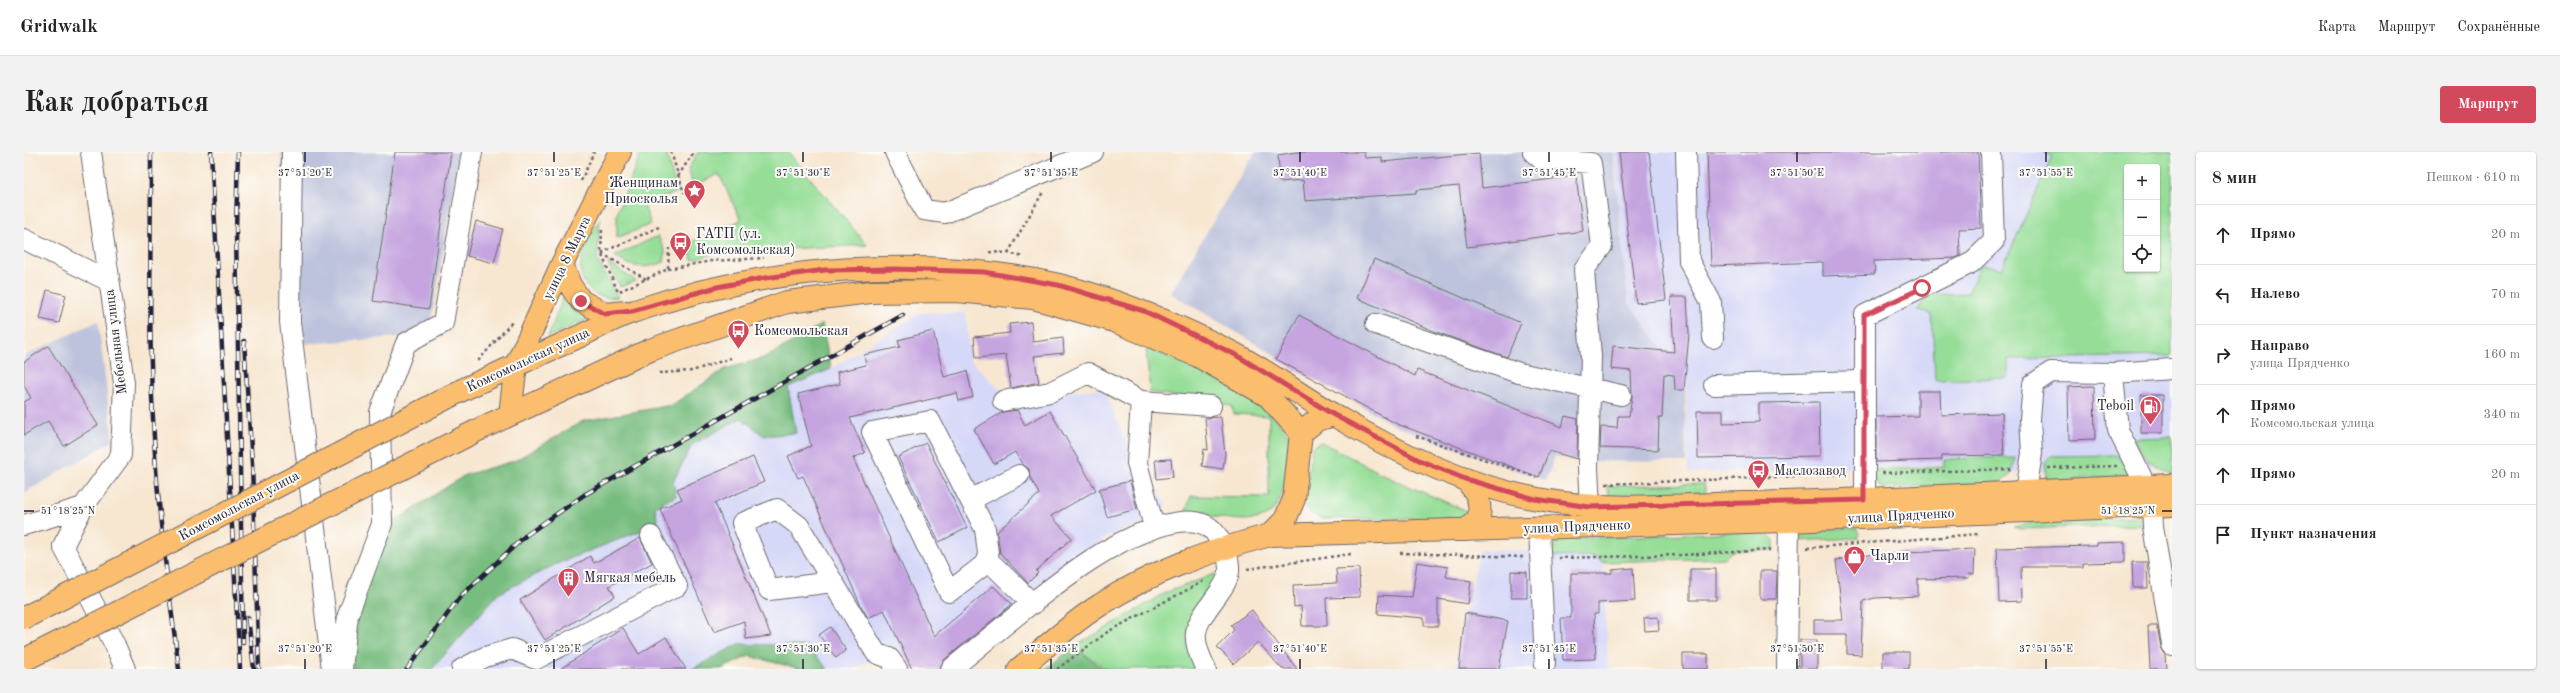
<!DOCTYPE html>
<html lang="ru">
<head>
<meta charset="utf-8">
<style>
  body { margin:0; font-family:"Old Standard TT",serif; background:#f2f2f2; color:#222 }
  .controls { position:absolute; right:12px; top:12px; display:grid; overflow:hidden; border-radius:4px; box-shadow:0 1px 3px #0004 }
  .controls button { width:36px; height:36px; display:grid; place-items:center; padding:0; border:0; border-bottom:1px solid #e0e0e0; background:#fff; color:#222; font:20px sans-serif }
  .stop { position:absolute; width:12px; height:12px; margin:-9px; border:3px solid #d1495b; border-radius:50%; background:#fff }
  .stop.end { background:#d1495b; border-color:#fff; box-shadow:0 1px 4px #0008 }
  .list { margin:0; padding:0; list-style:none }
  h2 { display:flex; justify-content:space-between; align-items:center; height:52px; margin:0; padding:0 16px; font-size:17px }
  h2 small { font-size:13px; font-weight:400; color:#767676 }
  .list li { display:grid; grid-template-columns:26px 1fr auto; gap:12px; align-items:center; box-sizing:border-box; height:60px; padding:0 16px; border-top:1px solid #e0e0e0 }
  .list b { display:block; font-size:15px; white-space:nowrap }
  .list p { margin:0; font-size:13px; white-space:nowrap; color:#767676 }
  .list em { font-size:13px; font-style:normal; color:#767676 }
  .icon { flex:none; width:22px; height:22px; fill:none; stroke:currentColor; stroke-width:2; stroke-linecap:round; stroke-linejoin:round }
  .map { position:relative; flex:none; width:2148px; height:517px; overflow:hidden; border-radius:4px }
  header { display:flex; align-items:center; gap:24px; box-sizing:border-box; height:56px; padding:0 20px; background:#fff; border-bottom:1px solid #e0e0e0 }
  header strong { font-size:19px }
  nav { display:flex; gap:22px; margin-inline-start:auto; font-size:14px }
  .intro { display:flex; align-items:center; justify-content:space-between; box-sizing:border-box; height:96px; padding:0 24px }
  h1 { margin:0; font-size:28px }
  .button { padding:10px 18px; border-radius:4px; background:#d1495b; color:#fff; font-size:14px; font-weight:700 }
  main { display:flex; gap:24px; padding:0 24px }
  aside { flex:1; background:#fff; border-radius:4px; box-shadow:0 1px 3px #0004 }
  .map>svg:first-child { display:block }
  .built { fill:#d6d8f8 }
  .industrial { fill:#bec3dd }
  .green { fill:#96de98; stroke:#5c806a; fill-rule:evenodd }
  .forest { fill:#78bd80; stroke:#4d705e }
  .building { fill:#c5a4e0 }
  .lines { fill:none; stroke-linecap:round; stroke-linejoin:round }
  .minor-casing { stroke:#6d676f; stroke-width:22 }
  .major-casing { stroke:#6d676f; stroke-width:24 }
  .path { stroke:#6d676f; stroke-width:2.5; stroke-dasharray:3 3; stroke-linecap:butt }
  .minor { stroke:#fff; stroke-width:20 }
  .major { stroke:#fbbe6e; stroke-width:22 }
  .rail-casing { stroke:#22223b; stroke-width:4.5 }
  .rail { stroke:#fdfcf7; stroke-width:3; stroke-dasharray:9; stroke-linecap:butt }
  .major-bridge-casing { stroke:#6d676f; stroke-width:24; stroke-linecap:butt }
  .major-bridge { stroke:#fbbe6e; stroke-width:22 }
  .route { stroke:#d1495b; stroke-width:5 }
  .ticks { fill:none; stroke:#22223b; stroke-width:1.5 }
  .labels { text-anchor:middle; dominant-baseline:central; stroke-width:4; stroke-linejoin:round; paint-order:stroke }
  .poi-label { font-size:14px; fill:#22223b; stroke:#fdfcf7; text-anchor:start }
  .street-label { font-size:14px; fill:#22223b; stroke:#fdfcf7 }
  .ticks-label { font-size:10px; text-anchor:middle; fill:#22223b; stroke:#fdfcf7; stroke-width:4; stroke-linejoin:round; paint-order:stroke }
</style>
</head>
<body>
<header>
<strong>Gridwalk</strong>
<nav><a>Карта</a><a>Маршрут</a><a>Сохранённые</a></nav>
</header>
<div class="intro"><h1>Как добраться</h1><a class="button">Маршрут</a></div>
<main>
<div class="map">
<svg width="2148" height="517" viewBox="0 0 2148 517">
  <rect width="100%" height="100%" fill="#fdfcf7"/>
  <filter id="ink" filterUnits="userSpaceOnUse"><feTurbulence type="fractalNoise" baseFrequency=".025" numOctaves="2"/><feDisplacementMap in="SourceGraphic" scale="8" xChannelSelector="R" yChannelSelector="G"/><feConvolveMatrix kernelMatrix="1 2 1 2 8 2 1 2 1" color-interpolation-filters="sRGB"/></filter>
  <filter id="wash" filterUnits="userSpaceOnUse"><feTurbulence type="fractalNoise" baseFrequency=".012" numOctaves="4" result="noise"/><feDisplacementMap in="SourceGraphic" scale="16" xChannelSelector="R" yChannelSelector="G"/><feGaussianBlur stdDeviation="0.9" result="paint"/><feColorMatrix in="noise" values="0 0 0 0 0 0 0 0 0 0 0 0 0 0 0 0 0 1.4 0 .05"/><feComposite in="paint" operator="in"/></filter>
  <g filter="url(#wash)">
    <rect width="100%" height="100%" fill="#f7e6d0"/>
    <path class="built" d="M1590,0h439l-31,104 150,88v121l-209,10 -9,-10 -266,8 -2,-93 -58,-78z
      M896,161h46l4,47 36,36 97,-7 37,82 27,32 -7,14 -53,20 -74,55 -90,77h-53l-11,-13 -25,13h-26l-21,-23 -68,-2 -47,25h-260l65,-75 157,-87 19,-25 19,-37 49,-27 23,18 24,-49 43,-18z
      M1455,398l124,2 5,117h-152l8,-57 5,-9z"/>
    <path class="industrial" d="M257,0h178l-30,183 -140,10z
      M1231,0h358l15,150 57,78 1,82 -107,-1 -24,-5 -9,25 -151,-55 -225,-133z
      M74,169l15,120 -89,52v-137z"/>
    <path class="green" d="M617,0h25l11,40 -33,14 7,18 -34,14v-24z
      M674,0h90l79,93 -146,7 -29,8 -4,-17 53,-23 -22,-46 -26,12 -5,-17z
      M2020,0h128v204l-164,3v19l-73,2 -3,-66 -15,-3 11,-16 40,-2 13,-29 21,5 50,-112zM2103,15h30v102h-30z
      M576,67l-3,41 21,37c-27,5 -42,-16 -36,-41 3,-13 12,-26 18,-37z
      M634,84l7,15 -1,11c-16,7 -35,7 -49,-6z
      M583,110l29,19 -16,6z
      M540,143l26,23 -42,19z
      M1122,196l64,26 59,37 20,24c-4,92 -17,94 -103,76l5,-15 78,1v-81l-35,-2 -2,-8 -82,-14z
      M2148,285v36l-25,-13 -14,-22z
      M1297,290l71,37 77,33 -2,6 -145,1 -12,-6 -6,-13 8,-52z
      M2092,303l9,7 1,11 -4,3 -71,5 -5,-4 -2,-14 8,-7z
      M1991,305l-4,17 -11,9 -117,5 -6,-4 -4,-14 71,-3v-8z
      M1680,332l2,12 -95,2 -5,-12z
      M2120,365l2,8 -126,4 -7,-2 26,-6z
      M1833,376l3,6 -2,4 -64,3v-8l6,-3z
      M1740,379l10,10v9l-42,1 -7,7 -122,4 -10,-6 -44,1 -1,-4 7,-5v-4l4,-5z
      M1196,420l-22,36 3,61h-94l-33,-22 93,-55z"/>
    <path class="forest" d="M798,172l9,45 -43,18 8,46 -32,3 -23,-18 -49,27 -19,37 3,14 -21,11 3,17 -104,41 -56,29 -66,75h-79l-3,-45 37,-98 78,-51 49,-14 69,-40 89,-16 53,-36 42,-12z
      M715,492l68,2 21,23h-27l-52,-13 -28,13h-29z
      M1050,495l28,21 5,1h-62z"/>
    <g id="blocks">
      <path class="building" d="M371,0h56l-22,157 -56,-8z
        M1271,0h69l1,6 17,-1v5l97,-9 3,35 94,-12 7,55 -116,16 -8,-61 -43,4v3l-111,8 -2,-21 -23,2 -2,-27z
        M1595,0h30l17,148 -30,3z
        M1683,0h271l3,76 -22,1 1,27 -4,2 -82,3 1,13 -52,2v-14l-112,4z
        M452,69l27,8 -9,34 -27,-7z
        M1350,107l147,64 -14,34 -71,-25 -79,-34z
        M23,138l19,5 -7,28 -19,-4z
        M1647,145h16l2,37 -5,56h-9l-1,-15 -10,-1 -2,44h-3l-1,32 -58,-2 1,-21 16,1 1,-12h11l3,-19 -1,-26 -20,-2 2,-23 61,6z
        M1275,163l116,61 2,-6 145,57 3,-11 13,3 -1,40 -28,-8 -10,26 -142,-53 -121,-65z
        M1007,170l2,20 30,-4 1,15 -30,3 5,26 -28,6 -5,-33 -30,3 -2,-21 36,-4 -1,-9z
        M909,179l11,46 23,-6 6,26 -14,4 -2,-8 -107,25 15,35 -12,5 81,178 59,-50 19,18 -68,56 -4,9h-28l-28,-59 -16,8 -7,-12 -58,-130 -5,2 -10,-22 23,-10 -13,-52 42,-10 -3,-12 29,-7 -2,-10 36,-8 -2,-7z
        M24,194l50,79 -34,21 -16,-25 -24,14v-33l7,-4 -7,-12v-24z
        M2070,234l1,53 -26,1 -1,-53z
        M1894,239h22l1,24 61,-2 2,42 -62,1v4l-66,2v-45l42,-1z
        M2117,243h22v38h-22z
        M1795,250l1,54 -122,2 -1,-47h26v12l36,-1v-19z
        M993,258l8,15 25,-14 46,79 -45,26 21,22 -36,33 2,2 -10,10 -28,-30 -3,-21 42,-38 -9,-17 -1,-8 -7,-5 -7,-12 -21,12 -20,-35 29,-17z
        M1197,265l4,37 -2,15 -21,-3 2,-17 4,1 -3,-32z
        M902,291l41,85 -28,14 -41,-85z
        M729,305l11,25 -49,21 56,133 -25,3 -2,-18 -30,11 -54,-123 22,-10 -5,-10z
        M1147,307l2,18 -16,2 -2,-19z
        M1106,329l7,28 -30,8 -8,-28z
        M616,386l12,25 -43,23 6,10 -70,44 -25,-40 70,-44 4,7z
        M2101,390v20l-42,1v4h-62l1,34 -23,1 -2,-54 100,-2v-3z
        M1951,397l-1,25h-6l1,4 -51,1v17l-43,2 -12,3 -2,54 -14,-1v-20h-33v-14h29l-7,-60 46,-7z
        M1393,410l31,5 -2,10 25,4 -3,23 -30,-5v27h-14v-8l-46,-4 1,-19 33,2z
        M2108,410h15l1,26h-15z
        M1335,416l1,29 -34,1 1,28h-25l-1,-20 -7,1 -1,-22 44,-2 -1,-14z
        M1609,416l2,33 -37,2v11h-4l2,45 -33,1 -2,-42h10v-45h41v-3z
        M1666,417h26v31h-26z
        M1487,419l16,1v26h-16z
        M1736,419h17l-1,28h-16z
        M1228,458l45,59h-15l-24,-27 -24,22 -17,-17 17,-17 -3,-5z
        M1441,461l43,8 -9,48h-40z
        M1634,465l1,13 -14,1 -1,-13z
        M2124,474h9l4,21 4,7 1,15h-16z
        M806,475l16,23 -10,8 -17,-23z
        M599,476l16,26 27,-17 20,32h-126z
        M1776,488h17v29h-17z
        M1859,500h26v17h-26z
        M1659,502h25v15h-25z"/>
    </g>
  </g>
  <g filter="url(#ink)">
    <use href="#blocks" fill-opacity="0" stroke="#6d676f" stroke-width="1"/>
    <g class="lines">
      <defs>
        <path id="minor" d="M268,0l-2,170 42,347
          M871,0l29,58 21,3 148,-61
          M1509,0l8,7 50,4 11,83 -18,24 7,86 -3,112 2,39
          M1662,0l3,109 22,41 2,36
          M0,87l85,42
          M1352,172l143,49 102,22
          M2089,221l5,57 28,56
          M1690,233l149,-4
          M979,249l47,-9 38,-19 53,28 70,5
          M1117,249l-4,62 17,64
          M2002,340l6,-39 -2,-34 3,-35 18,-12 62,1 59,-4
          M946,348l49,-25
          M1841,348v-185l106,-52 23,-22 -3,-89
          M2128,354l1,20 19,119
          M59,355l-20,39 52,99 10,24
          M0,373l59,-18 38,-52 3,-72 -33,-231
          M1515,376l6,136
          M965,409l-40,31 -77,-160 58,-11 55,108 4,32 44,43
          M809,430l-64,8 -27,-67 35,-14 22,17 77,127 13,5 8,11
          M318,517l6,-54 34,-91 -2,-112 26,-69 37,-20 29,-171
          M438,517l23,-12 27,-8 24,10 141,-73 -26,-50
          M927,517c45,-36 90,-76 138,-108 26,-17 102,-60 126,-28 9,12 15,24 14,39 -1,8 -6,15 -11,22 -22,31 -31,38 -12,75
          M1763,517l2,-148"/>
        <path id="major" d="M538,112l8,21 11,16 24,13 22,-2
          M440,237c38,-17 76,-35 114,-52 19,-9 38,-20 57,-26 129,-45 290,-57 424,-26 60,15 119,40 174,68 34,18 66,41 99,61 63,38 133,72 206,85 67,13 137,6 205,4 143,-3 286,-12 429,-18
          M486,262l6,-49 46,-101 58,-112
          M460,275l166,-77 137,-48 84,-10 85,-1 77,7 81,23 84,35 70,40 33,37
          M1441,327c12,13 16,21 14,39l-13,12
          M1246,383l15,-15 9,-21 7,-66 16,-13 17,-5
          M995,517c26,-21 52,-46 81,-64 52,-34 110,-54 170,-70l519,-14 383,-16"/>
      </defs>
      <use href="#minor" class="minor-casing"/>
      <use href="#major" class="major-casing"/>
      <path class="path" d="M647,0l13,41
        M654,24l16,-24
        M557,29l13,-29
        M635,75l-58,26 17,39 50,-23 1,-21
        M578,78l-1,23 45,26
        M965,100l19,1 15,4
        M984,101l35,-61
        M644,117l43,-8 53,-3
        M454,209l35,-40
        M635,221l33,-2 39,-13
        M1392,284l120,41
        M2024,316l69,-2
        M1858,321l129,-4
        M1582,332l241,-10
        M1783,396l171,-14
        M1376,401l123,4
        M1534,406l123,-3 89,-5
        M1223,417l104,-15
        M1033,517l52,-38 95,-50"/>
      <use href="#minor" class="minor"/>
      <use href="#major" class="major"/>
      <defs>
        <path id="rail" d="M127,0c0,95 -3,190 3,285 4,78 15,155 25,232
          M187,0l29,517
          M214,0l-2,79 7,412
          M220,189l8,123 7,205
          M224,466l6,51
          M383,517l53,-72 65,-61 59,-41 319,-180"/>
      </defs>
      <use href="#rail" class="rail-casing"/>
      <use href="#rail" class="rail"/>
      <defs>
        <path id="major-bridge" d="M0,466l440,-229
          M0,508l460,-233"/>
      </defs>
      <use href="#major-bridge" class="major-bridge-casing"/>
      <use href="#major-bridge" class="major-bridge"/>
    </g>
  </g>
  <g class="lines" filter="url(#ink)">
    <path class="route" d="M557,149l24,13 27,-3 85,-24 48,-9 60,-8 71,-1 88,3 74,13 86,26 92,44 98,60 85,45 46,19 70,20 55,8 274,-7v-185l58,-27"/>
  </g>
  <path class="ticks" d="M281,0v10M530,0v10M779,0v10M1027,0v10M1276,0v10M1525,0v10M1773,0v10M2022,0v10M0,359h10M2138,359h10M281,507v10M530,507v10M779,507v10M1027,507v10M1276,507v10M1525,507v10M1773,507v10M2022,507v10"/>
  <defs>
    <symbol id="sight-pin" viewBox="-11 -11 22 30"><path d="M0 17L-7.5 6A9.5 9.5 0 1 1 7.5 6Z" fill="#d1495b" stroke="#fdfcf7"/><path d="M0-6L1.8-2.2L6-1.7L2.9 1.2L3.7 5.4L0 3.3L-3.7 5.4L-2.9 1.2L-6-1.7L-1.8-2.2Z" fill="#fff"/></symbol>
    <symbol id="bus-pin" viewBox="-11 -11 22 30"><path d="M0 17L-7.5 6A9.5 9.5 0 1 1 7.5 6Z" fill="#d1495b" stroke="#fdfcf7"/><path d="M-5-6H5V4H4V6H2V4H-2V6H-4V4H-5ZM-3.5-4V0h7V-4ZM-3.5 1.2v1.5H-2V1.2ZM2 1.2v1.5H3.5V1.2Z" fill="#fff"/></symbol>
    <symbol id="fuel-pin" viewBox="-11 -11 22 30"><path d="M0 17L-7.5 6A9.5 9.5 0 1 1 7.5 6Z" fill="#d1495b" stroke="#fdfcf7"/><path d="M-5.5-6h7V0h2V4h1.3V-2.5L3-4.5l.8-.8L6-3V5H2.5V1h-1V6h-7ZM-4.2-4.7v3.2H.2V-4.7Z" fill="#fff"/></symbol>
    <symbol id="shop-pin" viewBox="-11 -11 22 30"><path d="M0 17L-7.5 6A9.5 9.5 0 1 1 7.5 6Z" fill="#d1495b" stroke="#fdfcf7"/><path d="M-5-2.5h2.3a2.7 3.5 0 0 1 5.4 0H5L5.5 6h-11ZM-1.5-2.5h3a1.5 2.3 0 0 0-3 0Z" fill="#fff"/></symbol>
    <symbol id="building-pin" viewBox="-11 -11 22 30"><path d="M0 17L-7.5 6A9.5 9.5 0 1 1 7.5 6Z" fill="#d1495b" stroke="#fdfcf7"/><path d="M-4-6H4V6H1V3H-1V6H-4ZM-2.5-4.3h1.7v1.8h-1.7ZM.8-4.3h1.7v1.8H.8ZM-2.5-1h1.7V.8h-1.7ZM.8-1h1.7V.8H.8Z" fill="#fff"/></symbol>
  </defs>
  <g fill-rule="evenodd">
    <use href="#sight-pin" x="658" y="26" width="25" height="34"/>
    <use href="#bus-pin" x="644" y="78" width="25" height="34"/>
    <use href="#bus-pin" x="702" y="166" width="25" height="34"/>
    <use href="#fuel-pin" x="2114" y="242" width="25" height="34"/>
    <use href="#bus-pin" x="1722" y="306" width="25" height="34"/>
    <use href="#shop-pin" x="1818" y="392" width="25" height="34"/>
    <use href="#building-pin" x="532" y="414" width="25" height="34"/>
  </g>
  <g class="labels">
    <g class="poi-label">
      <text x="654" y="31" text-anchor="end">Женщинам<tspan x="654" dy="16">Приосколья</tspan></text>
      <text x="672" y="82">ГАТП (ул.<tspan x="672" dy="16">Комсомольская)</tspan></text>
      <text x="730" y="179">Комсомольская</text>
      <text x="2110" y="254" text-anchor="end">Teboil</text>
      <text x="1750" y="319">Маслозавод</text>
      <text x="1846" y="404">Чарли</text>
      <text x="560" y="426">Мягкая мебель</text>
    </g>
    <g class="street-label">
      <text transform="translate(543 106) rotate(-64)">улица 8 Марта</text>
      <text transform="translate(92 190) rotate(-97)">Мебельная улица</text>
      <text transform="translate(504 208) rotate(-25)">Комсомольская улица</text>
      <text transform="translate(215 354) rotate(-28)">Комсомольская улица</text>
      <text transform="translate(1877 364) rotate(-3)">улица Прядченко</text>
      <text transform="translate(1553 375) rotate(-2)">улица Прядченко</text>
    </g>
  </g>
  <g class="ticks-label">
    <text x="281" y="24">37°51'20"E</text>
    <text x="530" y="24">37°51'25"E</text>
    <text x="779" y="24">37°51'30"E</text>
    <text x="1027" y="24">37°51'35"E</text>
    <text x="1276" y="24">37°51'40"E</text>
    <text x="1525" y="24">37°51'45"E</text>
    <text x="1773" y="24">37°51'50"E</text>
    <text x="2022" y="24">37°51'55"E</text>
    <text x="44" y="362">51°18'25"N</text>
    <text x="2104" y="362">51°18'25"N</text>
    <text x="281" y="500">37°51'20"E</text>
    <text x="530" y="500">37°51'25"E</text>
    <text x="779" y="500">37°51'30"E</text>
    <text x="1027" y="500">37°51'35"E</text>
    <text x="1276" y="500">37°51'40"E</text>
    <text x="1525" y="500">37°51'45"E</text>
    <text x="1773" y="500">37°51'50"E</text>
    <text x="2022" y="500">37°51'55"E</text>
  </g>
</svg>
<div class="controls">
<button>+</button>
<button>−</button>
<button><svg class="icon" aria-label="locate" viewBox="0 0 24 24"><circle cx="12" cy="12" r="6"/><path d="M12 2v4M12 18v4M2 12h4M18 12h4"/></svg></button>
</div>
<div class="stop" style="left:1898px;top:136px"></div>
<div class="stop end" style="left:557px;top:149px"></div>
</div>
<aside>
<h2>8 мин<small>Пешком · 610 m</small></h2>
<ul class="list">
<li><svg class="icon" aria-label="ahead" viewBox="0 0 24 24"><path d="M12 20V5M6 11l6-6 6 6"/></svg><div><b>Прямо</b></div><em>20 m</em></li>
<li><svg class="icon" aria-label="left" viewBox="0 0 24 24"><path d="M17 20v-9H6M10 6l-5 5 5 5"/></svg><div><b>Налево</b></div><em>70 m</em></li>
<li><svg class="icon" aria-label="right" viewBox="0 0 24 24"><path d="M7 20v-9h11M14 6l5 5-5 5"/></svg><div><b>Направо</b><p>улица Прядченко</p></div><em>160 m</em></li>
<li><svg class="icon" aria-label="ahead" viewBox="0 0 24 24"><path d="M12 20V5M6 11l6-6 6 6"/></svg><div><b>Прямо</b><p>Комсомольская улица</p></div><em>340 m</em></li>
<li><svg class="icon" aria-label="ahead" viewBox="0 0 24 24"><path d="M12 20V5M6 11l6-6 6 6"/></svg><div><b>Прямо</b></div><em>20 m</em></li>
<li><svg class="icon" aria-label="arrive" viewBox="0 0 24 24"><path d="M6 21V4h12l-3 4 3 4H6"/></svg><div><b>Пункт назначения</b></div></li>
</ul>
</aside>
</main>
</body>
</html>
